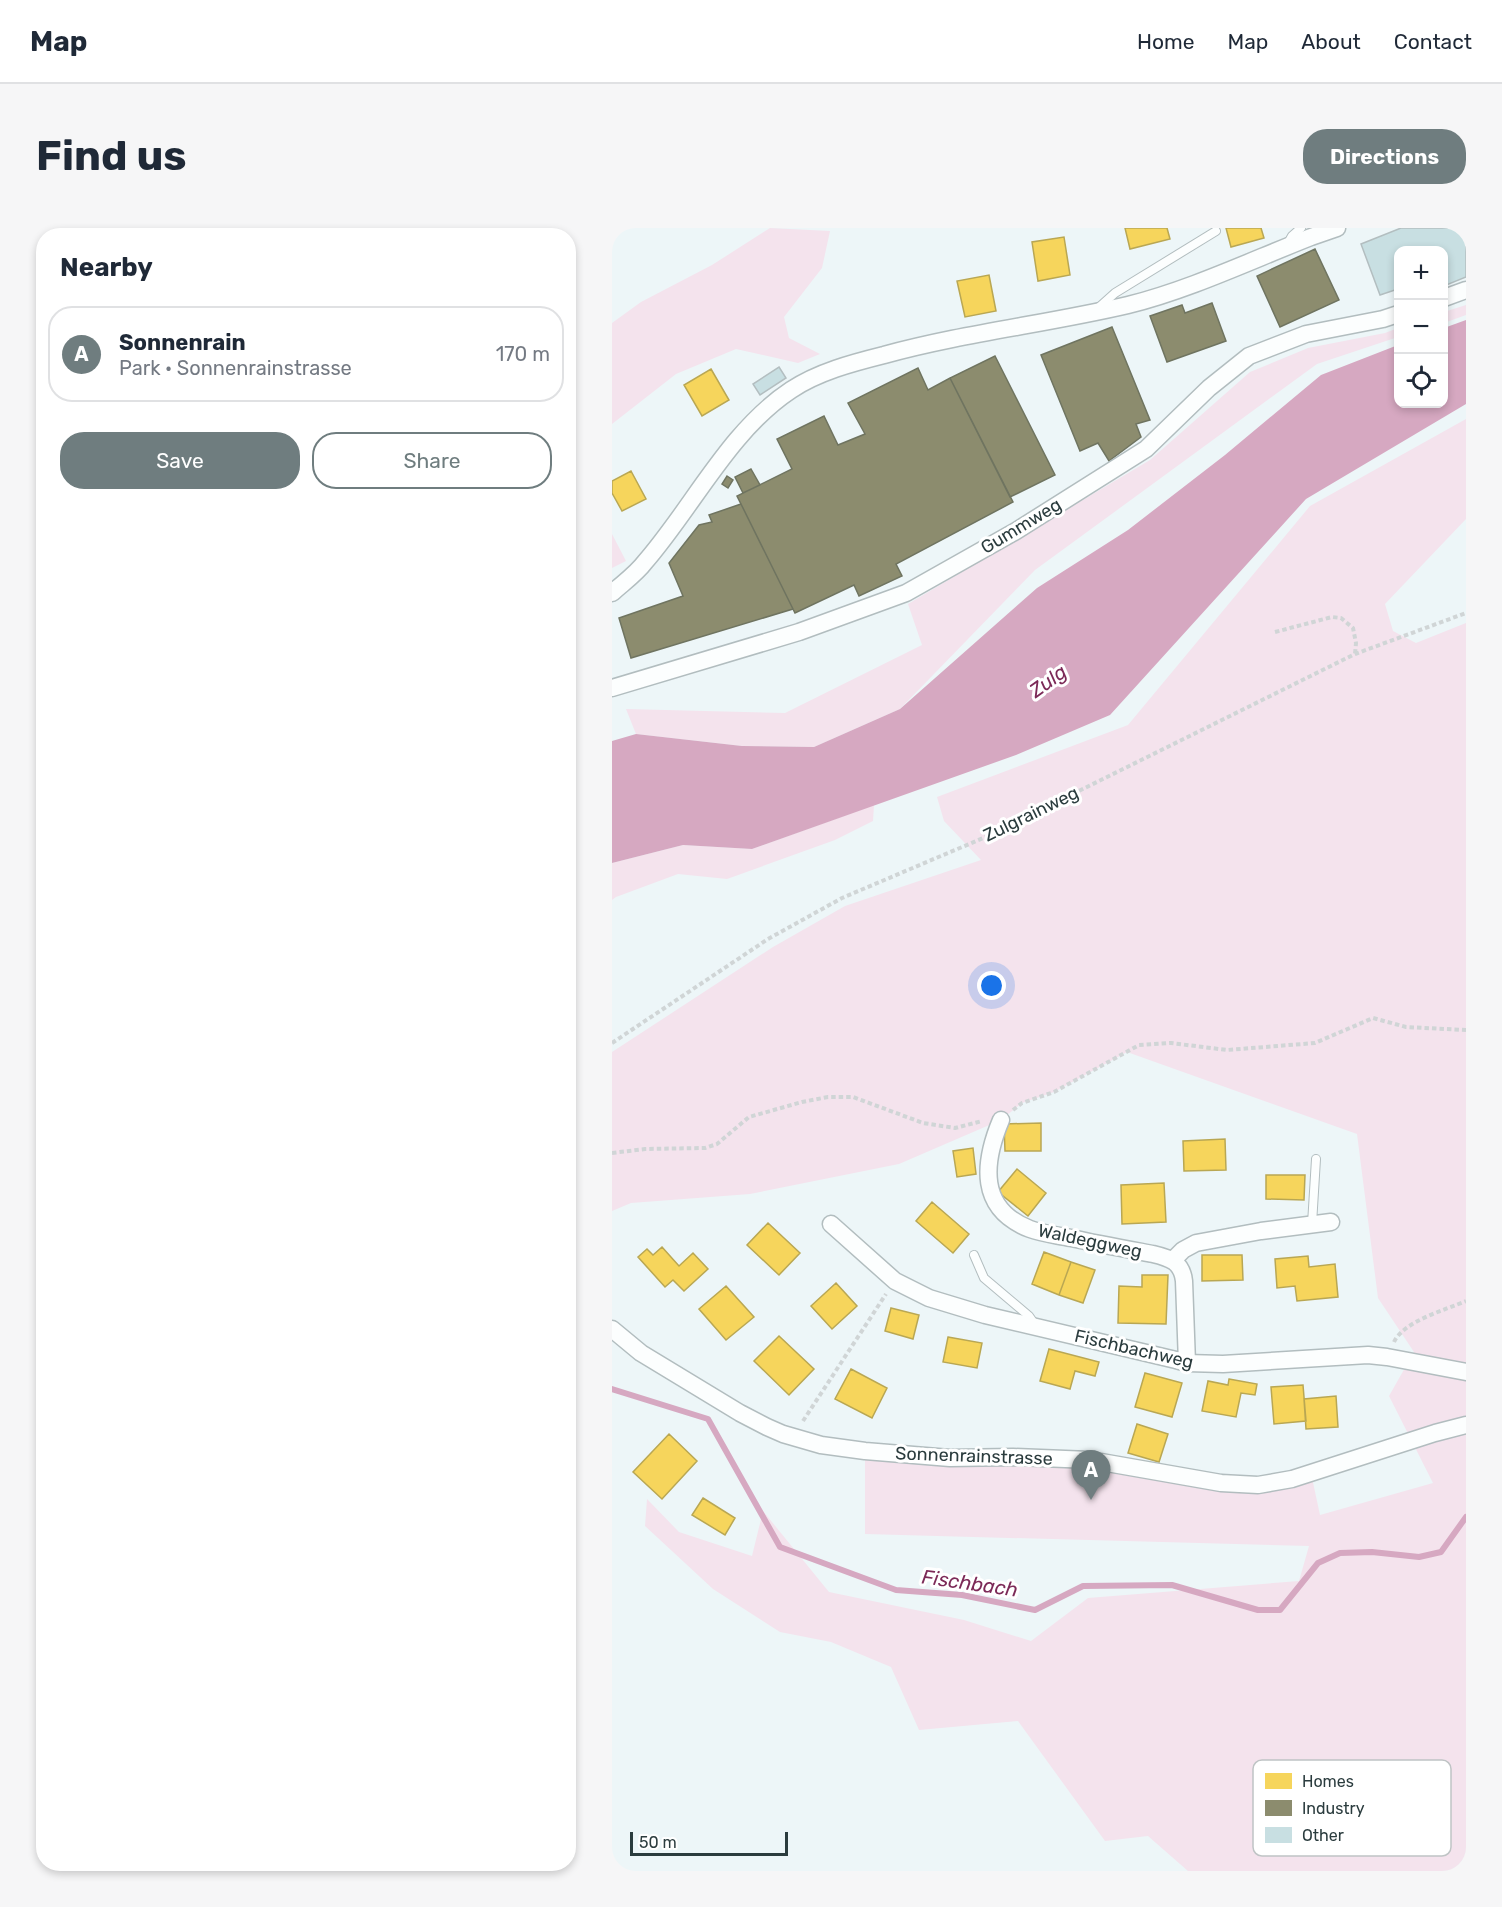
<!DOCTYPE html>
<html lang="en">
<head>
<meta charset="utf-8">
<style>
  body { margin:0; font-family:Rubik,sans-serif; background:#f6f6f7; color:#1f2937 }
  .controls { position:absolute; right:18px; top:18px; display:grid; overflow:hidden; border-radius:12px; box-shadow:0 3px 9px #0003 }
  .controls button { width:54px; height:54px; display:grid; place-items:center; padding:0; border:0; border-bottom:2px solid #e0e1e3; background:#fff; color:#1f2937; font:30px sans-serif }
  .scale { position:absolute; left:18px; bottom:15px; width:158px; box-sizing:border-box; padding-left:6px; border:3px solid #2b3c3e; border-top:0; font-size:16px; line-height:21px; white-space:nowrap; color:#2b3c3e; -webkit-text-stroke:4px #fff; paint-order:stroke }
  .you { position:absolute; left:380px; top:758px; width:21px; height:21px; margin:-15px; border:4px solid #fff; border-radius:50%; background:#1a73e8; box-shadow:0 0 0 9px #1a73e833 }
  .badge { display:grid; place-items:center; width:39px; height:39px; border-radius:50%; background:#6f7d7f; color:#fff; font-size:20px; font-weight:700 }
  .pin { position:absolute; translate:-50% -50px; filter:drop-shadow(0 2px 3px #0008) }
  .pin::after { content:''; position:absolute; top:32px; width:21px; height:18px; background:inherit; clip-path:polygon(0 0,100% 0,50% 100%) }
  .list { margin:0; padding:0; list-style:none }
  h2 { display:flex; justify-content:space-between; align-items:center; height:78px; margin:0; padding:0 24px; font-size:26px }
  h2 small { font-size:20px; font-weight:400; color:#747a83 }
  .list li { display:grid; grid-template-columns:39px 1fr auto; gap:18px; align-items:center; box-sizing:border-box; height:96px; margin:0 12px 12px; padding:0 12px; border:2px solid #e0e1e3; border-radius:24px }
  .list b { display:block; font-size:22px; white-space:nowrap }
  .list p { margin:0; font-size:20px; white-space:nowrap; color:#747a83 }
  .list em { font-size:20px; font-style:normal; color:#747a83 }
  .actions { display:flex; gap:12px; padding:18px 24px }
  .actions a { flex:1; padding:14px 0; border:2px solid #6f7d7f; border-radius:24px; text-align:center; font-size:21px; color:#6f7d7f }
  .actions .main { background:#6f7d7f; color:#fff }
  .icon { flex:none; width:33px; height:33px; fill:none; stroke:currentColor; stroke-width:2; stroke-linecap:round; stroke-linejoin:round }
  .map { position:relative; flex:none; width:854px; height:1643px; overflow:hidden; border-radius:24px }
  header { display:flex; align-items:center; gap:36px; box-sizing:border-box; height:84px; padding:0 30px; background:#fff; border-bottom:2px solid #e0e1e3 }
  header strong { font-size:28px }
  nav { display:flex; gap:33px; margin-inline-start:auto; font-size:21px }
  .intro { display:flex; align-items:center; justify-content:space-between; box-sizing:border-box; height:144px; padding:0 36px }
  h1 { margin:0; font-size:42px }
  .button { padding:15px 27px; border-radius:24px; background:#6f7d7f; color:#fff; font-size:21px; font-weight:700 }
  main { display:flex; gap:36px; padding:0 36px }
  aside { flex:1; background:#fff; border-radius:24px; box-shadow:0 3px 9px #0003 }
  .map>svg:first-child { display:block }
  .green { fill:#f4e3ed }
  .water { fill:#d6a8c1 }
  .homes { fill:#f6d55c; stroke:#b9a753; stroke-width:1.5 }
  .industry { fill:#8c8c6e; stroke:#6f7460; stroke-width:1.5 }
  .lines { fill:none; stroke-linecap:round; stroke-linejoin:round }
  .stream { stroke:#d6a8c1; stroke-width:6 }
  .building { fill:#c8dfe2; stroke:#b3bec0; stroke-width:1.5 }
  .service-casing { stroke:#b2bdbf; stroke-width:10 }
  .minor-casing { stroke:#b2bdbf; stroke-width:19 }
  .path { stroke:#d0d5d6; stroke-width:4; stroke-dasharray:4.5 3; stroke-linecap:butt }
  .service { stroke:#fcfefe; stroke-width:8 }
  .minor { stroke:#fcfefe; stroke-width:16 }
  .labels { text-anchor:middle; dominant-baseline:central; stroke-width:6; stroke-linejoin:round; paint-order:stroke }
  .street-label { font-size:18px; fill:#2b3c3e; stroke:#fff }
  .water-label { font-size:20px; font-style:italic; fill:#7c2a58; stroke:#fff }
  .key { fill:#fff; stroke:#bfc4c5; stroke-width:1.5 }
  .key-label { font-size:16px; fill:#2b3c3e }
</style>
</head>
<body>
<header>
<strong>Map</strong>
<nav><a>Home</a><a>Map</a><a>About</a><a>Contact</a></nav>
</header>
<div class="intro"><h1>Find us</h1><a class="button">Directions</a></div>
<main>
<aside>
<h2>Nearby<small></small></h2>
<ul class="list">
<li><span class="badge">A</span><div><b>Sonnenrain</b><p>Park · Sonnenrainstrasse</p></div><em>170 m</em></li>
</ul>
<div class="actions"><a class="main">Save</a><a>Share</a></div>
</aside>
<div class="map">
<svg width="854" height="1643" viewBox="0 0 854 1643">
  <rect width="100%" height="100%" fill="#edf6f8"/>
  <path class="green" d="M158,0l60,3 -8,37 -38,49 5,21 31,16 -22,9 -62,-14 -60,25 -64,50v-101l29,-21 71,-37z
    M854,77v10l-22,8v-11z
    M786,100v9l-81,27 -282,206 -135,139 -86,38 -72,-1 -106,-12 -10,-25 159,4 137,-68 -14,-41 242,-144 100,-88 58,-24 77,-15z
    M854,191v100l-81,85 8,27 23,12 50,-20v1248h-278l-40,-35 -43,5 -87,-120 -99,9 -28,-63 -60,-25 -51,-10 -67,-43 -68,-63 2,-27 32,33 73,24 11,-45 66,81 135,28 67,21 57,-43 211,-17 10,-35 -444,-12v-83l148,6 208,26 90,-10 9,42 113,-32 -44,-87 25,-44 -36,-54 -21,-164 -230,-82 -73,40 -32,11 -21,17 -102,44 -149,30 -119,9 -19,8v-159l161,-105 72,-41 136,-46 -37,-39 -7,-24 191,-72 182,-219z
    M0,306l14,27 -14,7z
    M262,577l-1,16 -38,19 -108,39 -49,-5 -62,23 -4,3v-37l71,-18 69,4z"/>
  <path class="water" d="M854,92v84l-160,95 -196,216 -94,40 -264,94 -69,-4 -71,18v-122l24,-7 106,12 72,1 86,-38 137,-121 91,-58 97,-75 96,-80 77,-30v59h46v-76z"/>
  <path class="homes" d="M513,0h42l3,11 -40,10z
    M614,0h35l3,10 -33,9z
    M452,9l6,38 -32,6 -6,-39z
    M377,47l7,36 -31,6 -8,-36z
    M99,141l18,31 -27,16 -18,-31z
    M19,243l15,28 -24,12 -10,-18v-12z
    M429,895v28h-36l-1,-27z
    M613,911l1,31 -42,1 -1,-30z
    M361,920l3,26 -19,3 -4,-26z
    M405,941l29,24 -18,23 -30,-24z
    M654,947h39l-1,25 -38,-1z
    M552,955l2,39 -44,2 -1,-39z
    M320,974l37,32 -16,19 -37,-32z
    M156,995l32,30 -21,22 -32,-30z
    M50,1019l17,19 14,-13 15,16 -24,22 -11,-11 -8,7 -27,-30 9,-8 6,6z
    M432,1024l27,10 -12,33 -27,-11z
    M590,1027h40l1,25 -41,1z
    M696,1028l1,11 26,-3 3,33 -41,4 -2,-15 -18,2 -2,-29z
    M459,1034l24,8 -12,33 -24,-8z
    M530,1047h26l-2,49 -48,-1 1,-37 23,1z
    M224,1055l21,23 -25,23 -21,-23z
    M114,1058l28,31 -28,23 -27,-31z
    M279,1080l28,7 -6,24 -28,-8z
    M167,1108l35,33 -25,26 -35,-34z
    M336,1109l34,6 -5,25 -34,-6z
    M437,1121l50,13 -4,14 -20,-5 -5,18 -30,-8z
    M239,1141l36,19 -15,30 -37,-19z
    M533,1145l37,10 -10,34 -37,-10z
    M617,1151l28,5 -2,11 -14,-2 -5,24 -34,-6 6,-30 20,4z
    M691,1157l3,36 -32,3 -3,-37z
    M724,1168l2,31 -32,2 -2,-30z
    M525,1196l31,10 -9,28 -31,-9z
    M57,1206l28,27 -35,38 -29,-27z
    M91,1270l32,20 -10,17 -33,-20z"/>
  <path class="industry" d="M703,21l24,51 -59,27 -23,-51z
    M600,75l14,38 -59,21 -17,-46 32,-11 3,8z
    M500,99l38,93 -14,4 5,13 -32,24 -11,-18 -18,8 -39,-96z
    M383,128l60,119 -45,22 -60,-119z
    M306,140l10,22 22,-12 63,124 -117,62 6,12 -43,20 -5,-11 -59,28 -58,-117 55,-27 -15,-30 47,-23 14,29 27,-11 -17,-31z
    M139,241l9,16 -17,8 -8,-16z
    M115,248l6,4 -5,8 -6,-4z
    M129,276l52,105 -162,49 -12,-40 64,-22 -14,-33 30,-38 13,-3 -3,-7z"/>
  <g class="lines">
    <path class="stream" d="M0,1161l96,30 72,128 116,43 66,5 73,15 48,-24 89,-1 86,25h22l38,-47 22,-10 32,-1 47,5 22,-5 25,-35"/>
  </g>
  <path class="building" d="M789,0h65v49l-22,9v-36h-46v39l-18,6 -19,-51z
    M167,139l7,11 -26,17 -7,-11z"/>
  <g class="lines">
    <defs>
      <path id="service" d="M676,15l4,-7 9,-8
        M484,82l19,-17 101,-62
        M700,996l4,-65
        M362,1027l10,23 45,38 7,10"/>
      <path id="minor" d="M832,70l22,-8
        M0,365c11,-10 24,-19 33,-31 48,-55 84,-131 146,-172 27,-18 61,-27 93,-35 80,-22 163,-31 244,-50 61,-15 124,-45 183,-68l26,-9
        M0,460l187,-56 107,-39 110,-62 130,-82 63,-61 40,-32 57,-22 77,-15 15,-5
        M389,892c-18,43 -23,89 29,109 13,5 27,6 41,9 27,6 55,11 82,16 17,4 29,8 31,27l3,82
        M219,996l64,57 34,17 56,17 191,45 11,3 36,1 145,-9 19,2 79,15
        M561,1032l10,-10 13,-7 65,-12 70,-9
        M0,1101l29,24 99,60 27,14 16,7 38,11 44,6 85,7 63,-1 77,3 131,23 37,2 34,-6 143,-46 31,-8"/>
    </defs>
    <use href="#service" class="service-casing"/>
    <use href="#minor" class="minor-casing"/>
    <path class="path" d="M663,404l57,-15 9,1 12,10 3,15 -1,11
      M0,815l156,-104 74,-41 146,-62 367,-182 111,-41
      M401,882l9,-7 32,-11 85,-47 32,-2 56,7 88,-7 58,-25 33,9 60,3
      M0,925l33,-4 60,-1 12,-4 32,-27 53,-15 26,-5h25l70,26 32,5 27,-7
      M782,1114c10,-21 51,-32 72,-41
      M191,1193l83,-127"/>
    <use href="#service" class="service"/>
    <use href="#minor" class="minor"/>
  </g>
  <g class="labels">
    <g class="street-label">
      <text transform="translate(409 298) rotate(-31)">Gummweg</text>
      <text transform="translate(419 586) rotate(-26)">Zulgrainweg</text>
      <text transform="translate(478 1013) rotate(12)">Waldeggweg</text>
      <text transform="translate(522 1121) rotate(13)">Fischbachweg</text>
      <text transform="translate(362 1228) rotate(2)">Sonnenrainstrasse</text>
    </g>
    <g class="water-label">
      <text transform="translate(436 453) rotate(-36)">Zulg</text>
      <text transform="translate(358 1355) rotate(8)">Fischbach</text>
    </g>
  </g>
  <rect x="641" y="1532" width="198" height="96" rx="9" class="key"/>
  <rect x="653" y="1545" width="27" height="16" fill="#f6d55c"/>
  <rect x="653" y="1572" width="27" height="16" fill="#8c8c6e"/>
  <rect x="653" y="1599" width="27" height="16" fill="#c8dfe2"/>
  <g class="key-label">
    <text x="690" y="1559">Homes</text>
    <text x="690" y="1586">Industry</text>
    <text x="690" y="1613">Other</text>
  </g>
</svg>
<div class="controls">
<button>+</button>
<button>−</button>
<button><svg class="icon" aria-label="locate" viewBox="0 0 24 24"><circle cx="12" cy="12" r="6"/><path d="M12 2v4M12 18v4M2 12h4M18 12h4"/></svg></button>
</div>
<div class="scale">50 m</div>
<div class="you"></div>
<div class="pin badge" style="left:479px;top:1272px">A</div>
</div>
</main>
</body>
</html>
